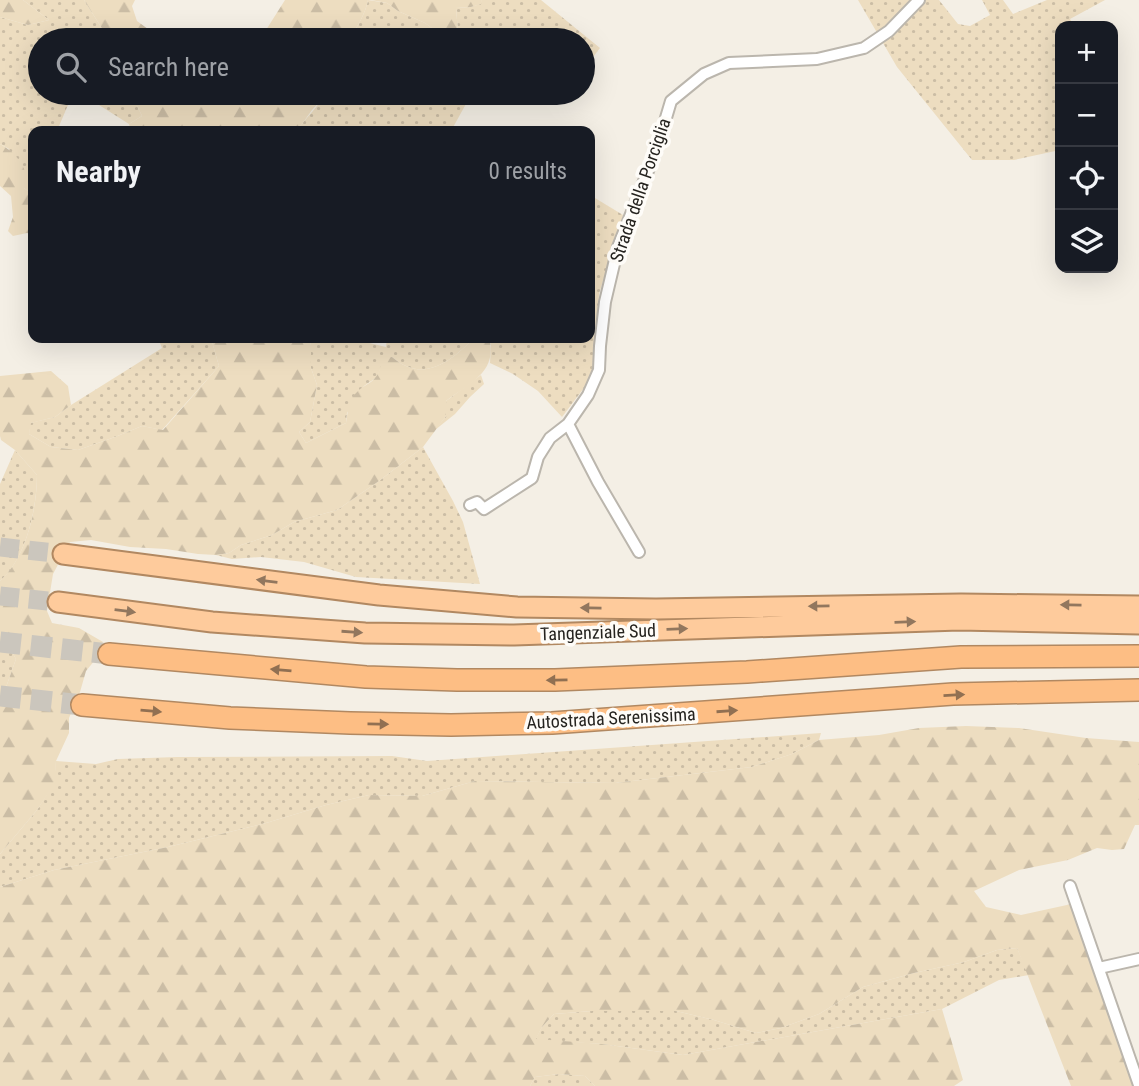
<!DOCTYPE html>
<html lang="en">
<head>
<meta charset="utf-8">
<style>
  body { margin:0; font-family:"Roboto Condensed",sans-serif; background:#20242c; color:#f1f3f6 }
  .controls { position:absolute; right:21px; top:21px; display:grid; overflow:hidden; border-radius:14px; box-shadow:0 7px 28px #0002 }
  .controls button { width:63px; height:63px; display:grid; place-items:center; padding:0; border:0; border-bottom:2px solid #363941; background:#171b24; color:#f1f3f6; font:35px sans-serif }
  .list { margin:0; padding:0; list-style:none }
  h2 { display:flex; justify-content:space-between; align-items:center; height:91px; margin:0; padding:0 28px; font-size:30px }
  h2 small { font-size:23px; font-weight:400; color:#9ea1a6 }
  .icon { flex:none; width:38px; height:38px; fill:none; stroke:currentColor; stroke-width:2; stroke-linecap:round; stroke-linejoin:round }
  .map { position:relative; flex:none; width:1139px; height:1086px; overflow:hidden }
  .search { position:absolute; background:#171b24; box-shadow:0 7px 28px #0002; left:28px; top:28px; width:567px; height:77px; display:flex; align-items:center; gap:18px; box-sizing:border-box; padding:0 24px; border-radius:38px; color:#9ea1a6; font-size:26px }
  .panel { position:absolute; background:#171b24; box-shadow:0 7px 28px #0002; left:28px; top:126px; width:567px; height:217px; border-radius:14px }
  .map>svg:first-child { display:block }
  .grass { fill:url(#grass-dots) }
  .forest { fill:url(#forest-firs) }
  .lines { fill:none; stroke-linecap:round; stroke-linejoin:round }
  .trunk-tunnel { stroke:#cbc6bd; stroke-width:19; stroke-dasharray:19 10; stroke-linecap:butt }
  .motorway-tunnel { stroke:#cbc6bd; stroke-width:21; stroke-dasharray:21 10; stroke-linecap:butt }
  .minor-casing { stroke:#bbb6ad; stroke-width:14 }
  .trunk-casing { stroke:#b18861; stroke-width:23 }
  .motorway-casing { stroke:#b18861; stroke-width:24 }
  .minor { stroke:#fff; stroke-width:10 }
  .trunk { stroke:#fecb9c; stroke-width:19 }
  .motorway { stroke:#fdbe84; stroke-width:21 }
  .oneway { fill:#92775e }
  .oneway2 { fill:#917052 }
  .labels { text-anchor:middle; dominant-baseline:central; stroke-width:7; stroke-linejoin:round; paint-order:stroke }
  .street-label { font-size:18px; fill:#25231f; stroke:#fefcf8 }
</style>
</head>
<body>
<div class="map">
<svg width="1139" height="1086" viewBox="0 0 1139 1086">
  <defs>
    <pattern id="grass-dots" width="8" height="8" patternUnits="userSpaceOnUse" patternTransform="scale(1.75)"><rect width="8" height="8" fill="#edddc0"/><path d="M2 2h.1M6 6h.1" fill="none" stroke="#cbbda5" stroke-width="1.8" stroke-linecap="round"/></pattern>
    <pattern id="forest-firs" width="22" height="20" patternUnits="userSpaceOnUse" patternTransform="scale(1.75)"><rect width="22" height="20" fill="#edddc0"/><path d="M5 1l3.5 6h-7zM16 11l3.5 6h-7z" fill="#cbbda5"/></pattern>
  </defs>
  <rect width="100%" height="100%" fill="#f4efe5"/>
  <path class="grass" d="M23,0h61l19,30 3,10h-66v53h33l-16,38h-24v64l-9,-7 -15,-39 -9,-5v-127l28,8 21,-5z
    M368,0l19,3 11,8 27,12 23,17h-99c8,-13 16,-25 19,-40z
    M482,0h59l59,48 -17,22v-30h-119l-6,-8 -2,-24 15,-1 9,-3z
    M858,0h81l19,24 12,2 20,-11 -8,-15h21l10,14 34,-14h58l-35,19 4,7h-14v124l-46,10h-42l-75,-93z
    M80,93h51l11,23 -13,8z
    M326,93h146l-21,38h-154c8,-13 23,-26 29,-38z
    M590,195l33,20 -24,79 -3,66 -9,24 -25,33 -24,-26 -25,-17 -23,-11 1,-17 -2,-8h101z
    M158,338h53l8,28 -57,64 -20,-4 -27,11 -37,13 -27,-3 -22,-13 1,-11 25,-6 16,-12 91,-57z
    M308,338h56l-3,3 25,6 1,-9h87c-17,17 -41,40 -68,28 -5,-2 -10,-6 -14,-9l-11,10 -4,10 -13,9 -17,27 -1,10 -40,20 -7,-11 11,-10 7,-37 -6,-17v-23z
    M481,375l3,9 -14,13 -15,17 -20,16 11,-14v-15z
    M423,447l30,54 10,21 17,62 -124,-7 -52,-15 -43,-5 -29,2 -16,-4 13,-2 12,-8 31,-10 22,-13 43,-12 42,-29z
    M15,450l22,25c0,33 -11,84 -37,106v-97z
    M4,637l12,22 -16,45v-58z
    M821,733l-2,7 -27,14 -40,13 -137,16 -140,-2 -53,15 -53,-1 -43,10 -60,18 -98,24 -114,23 -54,17v-33l37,-44 17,-27 2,-22 40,3 22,-5 59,-2 215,-1 35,5z
    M1017,948l12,27 -30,5 -57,29 -259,46 -81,-11 -67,-4 7,-13 12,-13 38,-3h84l38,9 42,13 25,-5 38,-14 44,-27 51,-14 50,-11 33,-12z
    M559,1074l26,2 10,10h-65l5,-9z"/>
  <path class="forest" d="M0,0h23l26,20 -21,5 -28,-8z
    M84,0h51l-3,6 5,15 26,19h-57l-3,-10z
    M285,0h83c-3,15 -11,27 -19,40h-94l11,-10z
    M371,0h111l-1,4 -10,3 -15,1 2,24 6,8h-16l-23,-17 -27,-12 -11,-8z
    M131,93h76l4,1 2,-1h113l-1,3 -13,14 -15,21h-166l-2,-7 13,-8z
    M0,144c15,8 23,19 28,35l-4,9 9,7v40l-6,-2 -14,3 -5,-5 5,-14 -2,-21 -11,-10z
    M211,338h97l3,7v23l6,17 -7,37 -11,10 7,11 40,-20c1,-7 2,-16 5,-23 11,-20 30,-13 30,-42l11,-1c4,3 9,7 14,9 27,12 51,-11 68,-28h15c9,34 -19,45 -43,63v15l-23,31 -44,34 -42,29 -43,12 -22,13 -31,10 -12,8 -13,2 -18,-1 -32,-5 -36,-2 -39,-7 -21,2 -17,32 -6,37 5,12 27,5 24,14 -8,18 -9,11 -6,21 -11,26v15l-13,28 -1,22 -18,27 -37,44v-150l16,-45 -12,-21 -4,8v-65c26,-23 37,-72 37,-106l-22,-25 -14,-10 -1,-4v-60l51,-5 17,15 3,19 -16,12 -24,6 -2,11 22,13 27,3 37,-13 27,-11 21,4 56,-64z
    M966,726l53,2 67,10 53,4v83h-4l-11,24 -12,1 -15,-2 -29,12 -49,10 -45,21 12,16 35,8 55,-12 63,183h-68l-54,-138 -20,2 -33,12 -50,11 -51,14 -44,27 -38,14 -25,5 -42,-13 -38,-9h-84l-38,3 -12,13 -6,12 66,5 81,11 259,-46 21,71 -9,6h-359l-10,-10 -26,-2 -24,3 -5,9h-530v-199l54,-17 114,-23 98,-24 60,-18 43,-10 53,1 53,-15 140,2 137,-16 40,-13 27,-14 60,-5 40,-7z"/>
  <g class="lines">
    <path class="trunk-tunnel" d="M0,547l63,7
      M0,596l58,6"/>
    <path class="motorway-tunnel" d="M0,642l109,12
      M0,696l82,9"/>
    <defs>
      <path id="minor" d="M568,424l30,58 41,70
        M470,505l7,-3 7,7 48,-31 6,-21 12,-19 18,-14 20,-29 11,-25 1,-24 5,-44 13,-55 39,-99 14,-47 33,-27 25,-11 88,-4 47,-11 25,-17 30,-31
        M1070,886l69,199
        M1099,968l40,-9"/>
      <path id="trunk" d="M63,554l316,41 138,12 139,2 305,-5 178,2
        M58,602l154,20 153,11 149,2 445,-15 180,4"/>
      <path id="motorway" d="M109,654l257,23 91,3h98l192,-8 214,-15 178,-1
        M82,705l148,13 120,5 101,2 101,-2 401,-29 186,-4"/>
    </defs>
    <use href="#minor" class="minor-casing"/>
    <use href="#trunk" class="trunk-casing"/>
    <use href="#motorway" class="motorway-casing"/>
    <use href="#minor" class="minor"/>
    <use href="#trunk" class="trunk"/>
    <use href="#motorway" class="motorway"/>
  </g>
  <defs><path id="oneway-solid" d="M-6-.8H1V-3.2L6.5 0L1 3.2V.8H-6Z" transform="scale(1.75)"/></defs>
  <g class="oneway">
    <use href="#oneway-solid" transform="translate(267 581) rotate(-173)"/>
    <use href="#oneway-solid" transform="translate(1071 605) rotate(-179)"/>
    <use href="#oneway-solid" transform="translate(819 606) rotate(179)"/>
    <use href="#oneway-solid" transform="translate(591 608) rotate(-179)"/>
    <use href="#oneway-solid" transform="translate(125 611) rotate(7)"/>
    <use href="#oneway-solid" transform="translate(905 622) rotate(-2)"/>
    <use href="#oneway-solid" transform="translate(677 629) rotate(-2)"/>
    <use href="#oneway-solid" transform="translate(352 632) rotate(4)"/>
  </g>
  <g class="oneway2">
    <use href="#oneway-solid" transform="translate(281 670) rotate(-175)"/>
    <use href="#oneway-solid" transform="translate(557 680) rotate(179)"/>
    <use href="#oneway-solid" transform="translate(954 695) rotate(-3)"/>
    <use href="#oneway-solid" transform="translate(151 711) rotate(5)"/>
    <use href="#oneway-solid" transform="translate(727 711) rotate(-4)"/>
    <use href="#oneway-solid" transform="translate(378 724) rotate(1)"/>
  </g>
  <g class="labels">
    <g class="street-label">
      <text transform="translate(640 190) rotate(-71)">Strada della Porciglia</text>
      <text transform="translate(598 632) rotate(-2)">Tangenziale Sud</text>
      <text transform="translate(611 718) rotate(-3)">Autostrada Serenissima</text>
    </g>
  </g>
</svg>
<div class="controls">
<button>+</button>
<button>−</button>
<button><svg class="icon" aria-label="locate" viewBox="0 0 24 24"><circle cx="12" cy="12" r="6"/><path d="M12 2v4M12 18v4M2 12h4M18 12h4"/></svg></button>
<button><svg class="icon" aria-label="layers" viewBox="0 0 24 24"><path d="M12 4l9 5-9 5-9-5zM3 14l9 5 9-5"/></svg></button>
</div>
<div class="search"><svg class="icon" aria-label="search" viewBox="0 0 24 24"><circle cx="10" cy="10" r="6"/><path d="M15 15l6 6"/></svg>Search here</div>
<section class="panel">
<h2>Nearby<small>0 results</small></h2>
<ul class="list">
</ul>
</section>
</div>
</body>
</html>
